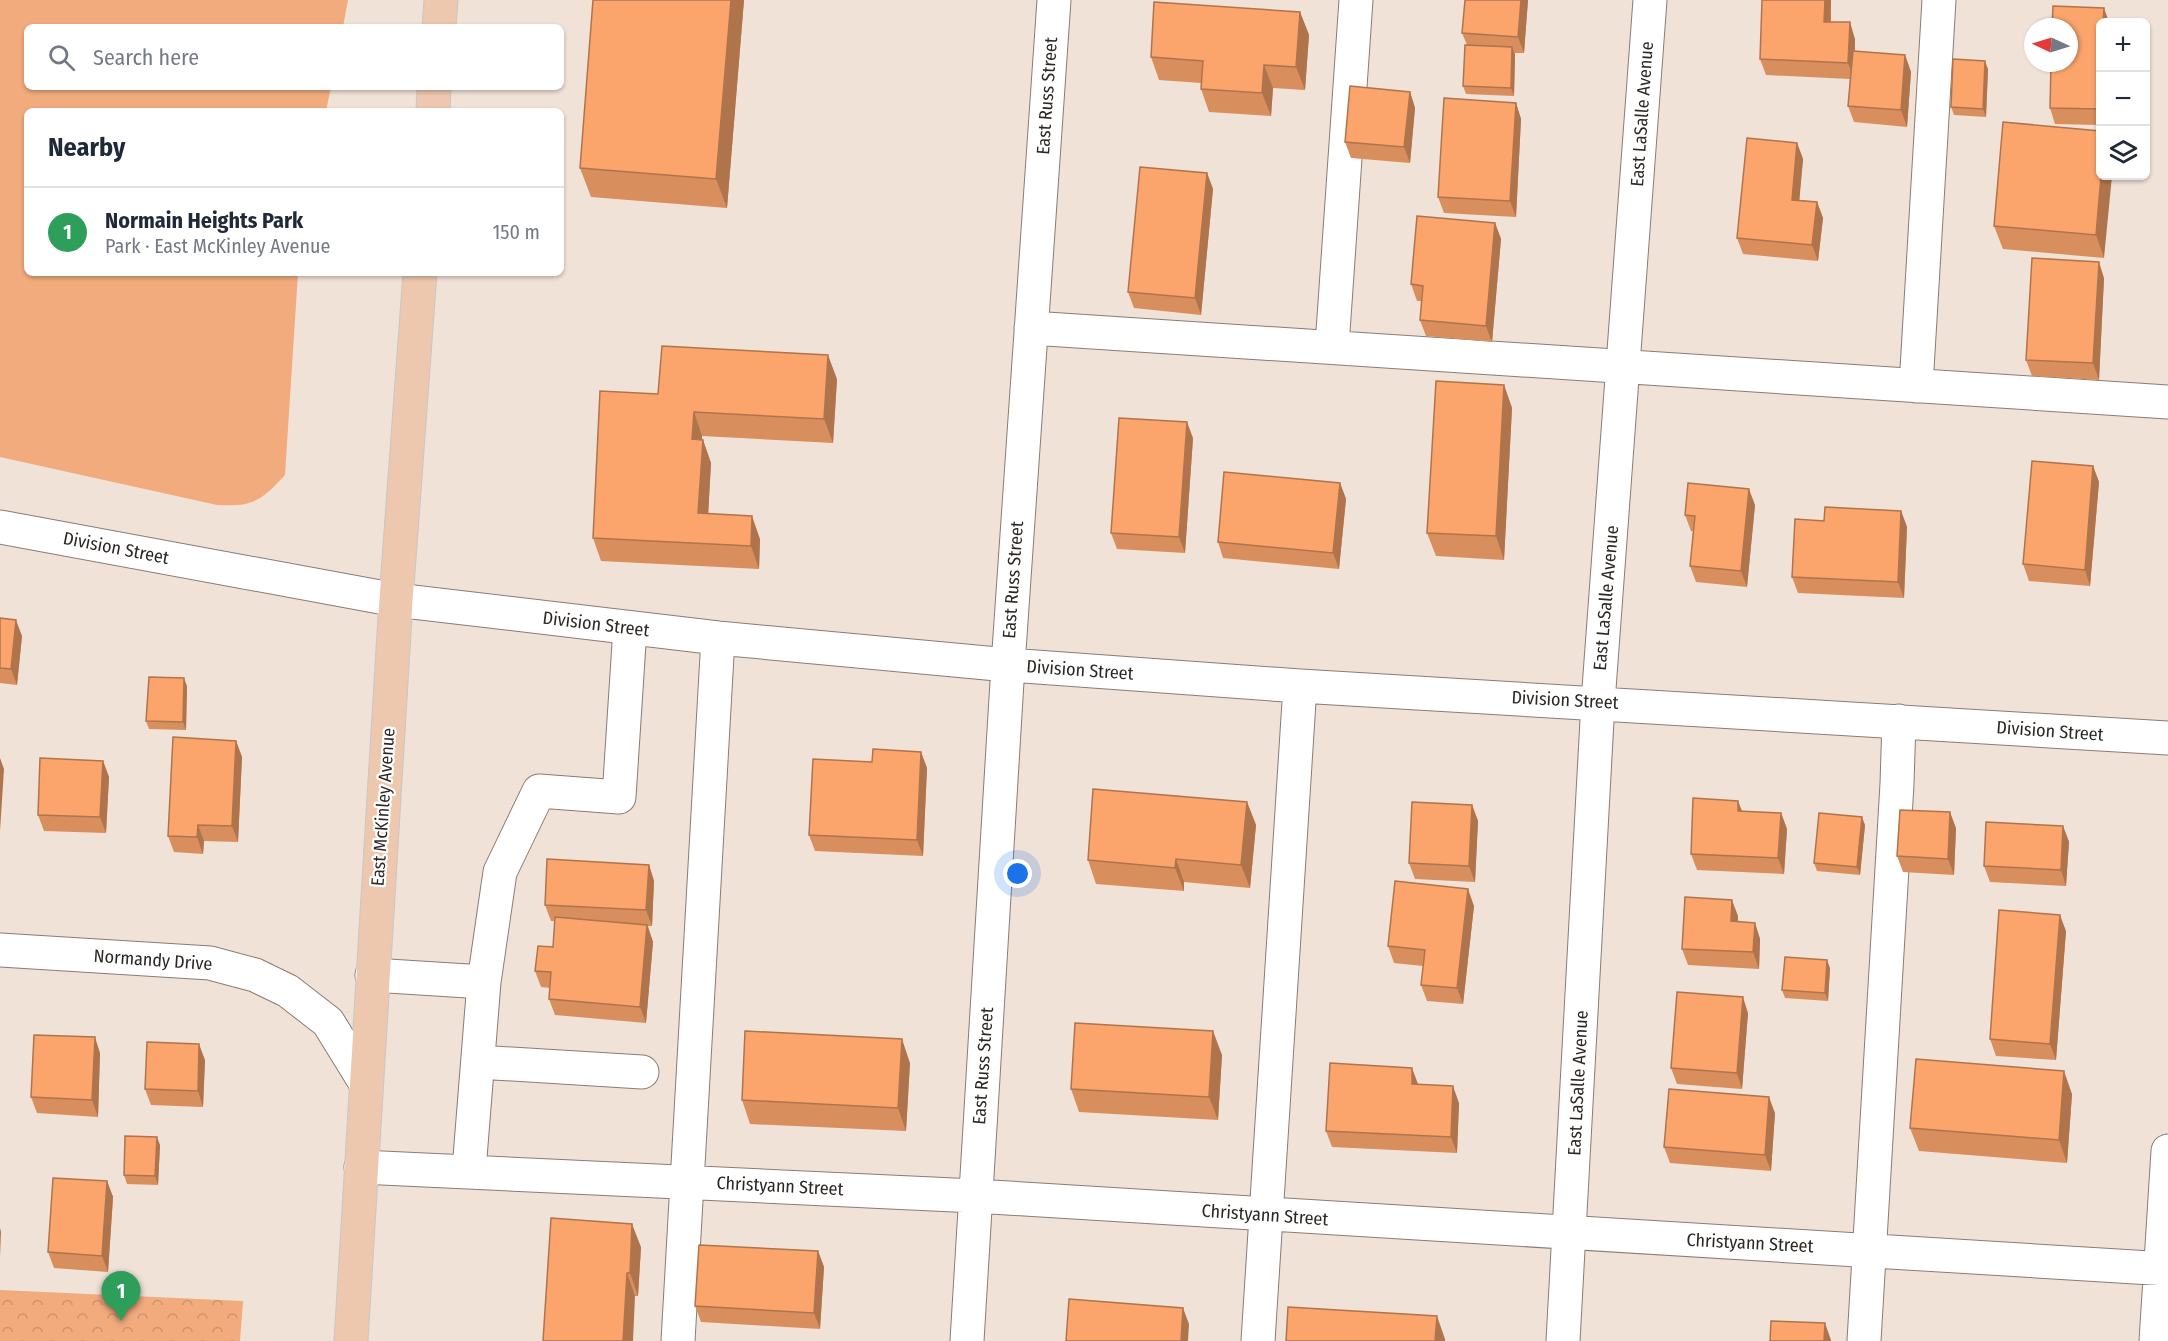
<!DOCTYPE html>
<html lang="en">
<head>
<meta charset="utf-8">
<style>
  body { margin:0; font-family:"Fira Sans Condensed",sans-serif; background:#f2f2f3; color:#1f2937 }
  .controls { position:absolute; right:18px; top:18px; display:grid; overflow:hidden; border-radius:9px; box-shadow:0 2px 4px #0004 }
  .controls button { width:54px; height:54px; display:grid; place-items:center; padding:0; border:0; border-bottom:2px solid #e0e1e3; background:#fff; color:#1f2937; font:30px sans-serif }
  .compass { position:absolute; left:2024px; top:18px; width:54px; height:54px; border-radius:50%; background:#fff; box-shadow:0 2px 4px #0004; rotate:274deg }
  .you { position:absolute; left:1018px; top:874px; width:21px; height:21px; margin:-15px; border:4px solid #fff; border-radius:50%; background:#1a73e8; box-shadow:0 0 0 9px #1a73e833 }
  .badge { display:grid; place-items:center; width:39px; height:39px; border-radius:50%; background:#0f766e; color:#fff; font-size:20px; font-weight:700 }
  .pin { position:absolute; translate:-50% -50px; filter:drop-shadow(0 2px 3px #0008) }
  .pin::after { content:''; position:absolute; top:32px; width:21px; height:18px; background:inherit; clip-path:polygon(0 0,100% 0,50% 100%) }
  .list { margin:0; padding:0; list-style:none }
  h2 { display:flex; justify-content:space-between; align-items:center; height:78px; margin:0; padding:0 24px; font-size:26px }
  h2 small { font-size:20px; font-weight:400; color:#747a83 }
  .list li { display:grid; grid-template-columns:39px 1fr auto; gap:18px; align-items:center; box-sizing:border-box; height:90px; padding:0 24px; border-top:2px solid #e0e1e3 }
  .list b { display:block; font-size:22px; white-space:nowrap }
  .list p { margin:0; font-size:20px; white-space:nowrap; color:#747a83 }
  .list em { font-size:20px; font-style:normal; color:#747a83 }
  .icon { flex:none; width:33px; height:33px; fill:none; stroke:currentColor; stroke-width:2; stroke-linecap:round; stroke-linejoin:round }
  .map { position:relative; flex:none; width:2168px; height:1341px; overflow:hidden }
  .search { position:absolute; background:#fff; box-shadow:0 2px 4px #0004; left:24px; top:24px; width:540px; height:66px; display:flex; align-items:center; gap:15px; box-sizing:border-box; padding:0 21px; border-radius:9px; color:#747a83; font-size:22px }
  .panel { position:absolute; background:#fff; box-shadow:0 2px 4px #0004; left:24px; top:108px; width:540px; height:168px; border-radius:9px }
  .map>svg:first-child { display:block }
  .grass { fill:#f1ab7d }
  .forest { fill:url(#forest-crowns) }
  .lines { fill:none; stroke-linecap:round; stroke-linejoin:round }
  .minor-casing { stroke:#897c73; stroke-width:35 }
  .major-casing { stroke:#c8c7c6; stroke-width:35 }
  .minor { stroke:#fff; stroke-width:33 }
  .major { stroke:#edc7ae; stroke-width:33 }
  .wall { fill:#d88e5d }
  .shaded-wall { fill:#b0744c }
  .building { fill:#fba56c; stroke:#b0744c; stroke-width:1.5 }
  .labels { text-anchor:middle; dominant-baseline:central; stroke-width:4.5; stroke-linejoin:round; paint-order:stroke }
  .street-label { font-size:18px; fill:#2c2723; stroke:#fff }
</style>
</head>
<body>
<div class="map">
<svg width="2168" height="1341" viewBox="0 0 2168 1341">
  <defs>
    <pattern id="forest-crowns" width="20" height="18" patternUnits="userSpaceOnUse" patternTransform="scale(1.5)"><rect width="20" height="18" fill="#f1ab7d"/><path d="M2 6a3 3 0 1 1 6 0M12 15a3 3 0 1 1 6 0" fill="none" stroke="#cf936c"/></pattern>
  </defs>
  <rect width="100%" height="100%" fill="#f1e2d8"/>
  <path class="grass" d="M0,0h348l-5,27h-316v60h304l-5,24h-299v162h271l-13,202c-24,26 -32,32 -68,30l-217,-48z"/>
  <path class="forest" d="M0,1290l243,11 -3,40h-240z"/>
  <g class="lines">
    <defs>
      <path id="minor" d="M1031,328l1137,74
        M1332,346l24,-346
        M1916,386l23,-386
        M0,527l396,73 322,38 290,27 292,21 868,52
        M0,950l210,13 45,12 33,16 40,31 37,60
        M372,975l112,7
        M478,1062l164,10
        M361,1167l614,29 1193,73
        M469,1170l15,-188 16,-110 39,-81 80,6 11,-169
        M678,1341l40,-703
        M967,1341l41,-676 46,-665
        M1258,1341l42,-655
        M1563,1341l35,-639 52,-702
        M1864,1341l33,-557 2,-63
        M2156,1341l12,-190"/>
      <path id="major" d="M439,27l2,-27
        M433,111l1,-24
        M351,1341l45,-741 24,-327"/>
    </defs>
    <use href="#minor" class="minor-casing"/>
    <use href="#major" class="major-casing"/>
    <use href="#minor" class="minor"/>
    <use href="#major" class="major"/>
  </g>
  <path class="wall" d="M744,0l-17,208 -136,-11 -11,-29z
    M1528,0l-4,53h-9v2l-1,41 -48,-2 -3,-8 4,-41 -5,-12z
    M1831,0v22l24,17v12l50,4 6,17 -4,55 -53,-5 -6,-16 2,-27 -84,-4 -6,-16z
    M1300,12l9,23 -4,55 -32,-2 -2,28 -62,-4 -8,-23v-6l-42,-3 -8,-23z
    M2100,22v103l-45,-1 -5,-16z
    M1988,69l-2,48 -32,-2 -3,-8z
    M1410,92l5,16 -5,55 -59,-5 -6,-16z
    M1516,103l5,16 -5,98 -72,-4 -6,-16z
    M2100,131l4,127 -101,-9 -9,-23z
    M1797,143l6,16 -4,41 18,2 6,16 -5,43 -75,-7 -6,-16z
    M1207,173l6,16 -12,126 -67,-7 -6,-16z
    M1495,223l6,16 -9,103 -66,-6 -6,-16 2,-19h-5l-6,-17z
    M2104,278l-5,102 -67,-4 -6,-16z
    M837,379l-4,64 -131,-7v4h1l8,23 -3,51 52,25 -1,30 -158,-8 -8,-23 65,-144z
    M1504,385l8,23 -8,152 -68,-4 -9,-23z
    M1193,438l-8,115 -68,-4 -6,-16z
    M2093,466l6,16 -9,104 -61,-5 -6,-17z
    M1340,483l6,16 -7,70 -116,-11 -5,-16z
    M1755,505l-8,82 -51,-5 -6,-16 3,-35h-2l-6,-16z
    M1901,511l6,16 -3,71 -106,-5 -6,-16 32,-56z
    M0,618l22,18 -5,49 -17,-2z
    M187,686l-1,44 -37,-1 -3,-8z
    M236,741l6,16 -4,85 -34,-1 -1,13 -29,-2 -6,-16z
    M921,752l6,16 -4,88 -108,-5 -6,-16 63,-73z
    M103,761l6,16 -3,56 -62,-2 -6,-16z
    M1738,801l4,10 39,2 6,16 -3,45 -87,-4 -6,-16z
    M1247,802l9,23 -6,63 -66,-6v9l-88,-7 -8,-24z
    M1472,805l6,16 -3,61 -60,-3 -6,-16z
    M1865,825l-5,50 -43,-4 -3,-8z
    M2063,826l6,16 -3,44 -76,-4 -6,-16z
    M1956,828l-2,47 -51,-3 -6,-16z
    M649,865l5,16 -2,45h-4l5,16 -7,81 -91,-8 -6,-16 1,-11 -9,-1 -6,-16 18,-24 2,-26h-4l-6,-16z
    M1474,906l-11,98 -36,-3 -6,-16 2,-19 -29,-3 -6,-17z
    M1738,916v6l17,1 5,16 -1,30 -71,-4 -6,-16z
    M2066,931l-10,129 -60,-4 -6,-17z
    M1830,968l-2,33 -43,-3 -3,-8z
    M1748,1013l-6,76 -65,-5 -6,-16z
    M100,1053l-2,64 -61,-4 -6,-16z
    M1222,1055l-4,65 -139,-8 -8,-23z
    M205,1060l-2,47 -52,-2 -6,-16z
    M910,1063l-4,68 -156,-7 -8,-24z
    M1418,1084l41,19 -2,50 -125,-6 -6,-16z
    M2072,1094l-5,69 -148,-12 -9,-23z
    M1775,1113l-4,58 -101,-8 -6,-16z
    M160,1145l-2,40 -31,-1 -3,-9z
    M107,1181l6,16 -5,75 -54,-4 -6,-16z
    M641,1247l-3,49h-3l-92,45z
    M818,1251l6,16 -4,62 -119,-7 -6,-16z"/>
  <path class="shaded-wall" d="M731,0h13l-17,208 -11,-29z
    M1521,0h7l-4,53 -6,-16z
    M1825,0h6l-1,38 -6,-16z
    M2104,8l5,14h-6z
    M1300,12l9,23 -4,55 -9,-23z
    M1850,22l5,17 -1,40 -6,-16z
    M1512,47l3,8 -1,41 -3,-8z
    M1905,55l6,17 -4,55 -6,-17z
    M1985,61l3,8 -2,48 -3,-8z
    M1264,65l9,23 -2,28 -9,-23z
    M1410,92l5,16 -5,55 -6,-16z
    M1516,103l5,16 -5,98 -6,-16z
    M1797,143l6,16 -5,57 -6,-16z
    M1207,173l6,16 -12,126 -6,-17z
    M2101,176h11l-8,82 -8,-23z
    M1817,202l6,16 -5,43 -6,-16z
    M1495,223l6,16 -9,103 -6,-16z
    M2099,262l5,16 -5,102 -6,-17z
    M828,355l9,24 -4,64 -9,-24z
    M1504,385l8,23 -8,152 -8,-24z
    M694,412l8,24 -1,27 -9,-24z
    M1187,422l6,16 -8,115 -6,-16z
    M703,440l8,23 -4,73 -9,-23z
    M2093,466l6,16 -9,104 -5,-16z
    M1340,483l6,16 -7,70 -6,-16z
    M1749,489l6,16 -8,82 -6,-16z
    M1901,511l6,16 -3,71 -6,-16z
    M752,516l8,23 -1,30 -8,-23z
    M16,620l6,16 -5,49 -6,-16z
    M184,678l3,8 -1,44 -3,-8z
    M236,741l6,16 -4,85 -6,-16z
    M921,752l6,16 -4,88 -6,-16z
    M0,758l4,11 -4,62z
    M103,761l6,16 -3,56 -6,-16z
    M1738,801l6,16 -6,-6z
    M1247,802l9,23 -6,63 -9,-23z
    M1472,805l6,16 -3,61 -6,-16z
    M1950,812l6,16 -2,47 -6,-16z
    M1781,813l6,16 -3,45 -6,-16z
    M1862,817l3,8 -5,50 -3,-8z
    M198,825l6,16 -1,13 -6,-17z
    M2063,826l6,16 -3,44 -5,-16z
    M1176,859l8,23v9l-9,-23z
    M649,865l5,16 -2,45 -6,-16z
    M1468,889l6,17 -11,98 -6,-16z
    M1732,900l6,16 -1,21 -6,-16z
    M2060,915l6,16 -10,129 -6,-16z
    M1755,923l5,16 -1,30 -6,-17z
    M647,925l6,17 -7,81 -6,-16z
    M1827,960l3,8 -2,33 -3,-8z
    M1743,997l5,16 -6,76 -5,-16z
    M1213,1031l9,24 -4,65 -9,-23z
    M95,1037l5,16 -2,64 -6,-17z
    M902,1039l8,24 -4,68 -8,-23z
    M199,1044l6,16 -2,47 -5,-16z
    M1412,1068l6,16h-6z
    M2064,1071l8,23 -5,69 -8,-23z
    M1453,1086l6,17 -2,50 -6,-16z
    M1769,1097l6,16 -4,58 -6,-16z
    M157,1137l3,8 -2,40 -3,-9z
    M107,1181l6,16 -5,75 -6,-16z
    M632,1224l9,23 -3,49 -8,-23z
    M0,1228l1,4 -1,25z
    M818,1251l6,16 -4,62 -6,-16z
    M627,1273l8,23 -2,45h-10z
    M1183,1308l6,16 -1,17h-7z
    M1437,1316l8,23v2h-10z
    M1825,1323l6,17v1h-7z"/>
  <path class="building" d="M593,0h138l-15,179 -136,-11z
    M1465,0h56l-3,37 -56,-4z
    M1762,0h63l-1,22h26l-2,41 -88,-4z
    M1154,2l146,10 -4,55 -32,-2 -2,28 -61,-4 2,-28 -52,-4z
    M2053,6l51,2 -1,14h-3v87l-50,-1 1,-45h18v-36h-17z
    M1465,45l47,2 -1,41 -48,-2z
    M1853,51l52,4 -4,55 -53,-4z
    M1953,59l32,2 -2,48 -32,-2z
    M1350,86l60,6 -6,55 -59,-5z
    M1444,98l72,5 -6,98 -72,-4z
    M2003,122l97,9v45h1l-5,59 -102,-9z
    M1747,138l50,5 -5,57 25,2 -5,43 -75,-7z
    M1140,167l67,6 -12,125 -67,-6z
    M1417,216l78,7 -9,103 -66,-6 3,-34 -12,-2z
    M2032,258l67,4 -6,101 -67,-3z
    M662,346l166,9 -4,64 -130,-7 -2,27 11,1 -5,73 54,3 -1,30 -158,-8 7,-147 58,3z
    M1436,381l68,4 -8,151 -69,-3z
    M1119,418l68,4 -8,115 -68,-4z
    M2032,461l61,5 -8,104 -62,-6z
    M1224,472l116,11 -7,70 -115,-11z
    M1688,483l61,6 -8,82 -51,-5 5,-50 -10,-1z
    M1825,507l76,4 -3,71 -106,-5 3,-58 29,2z
    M0,618l16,2 -5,49 -11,-1z
    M149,677l35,1 -1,44 -37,-1z
    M173,737l63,4 -4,85 -34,-1 -1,12 -29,-1z
    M873,749l48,3 -4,88 -108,-5 4,-76 59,3z
    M40,758l63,3 -3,56 -62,-2z
    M1093,789l154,13 -6,63 -65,-6 -1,9 -87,-8z
    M1693,798l45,3v10l43,2 -3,45 -87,-4z
    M1412,802l60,3 -3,61 -60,-3z
    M1900,810l50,2 -2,47 -51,-3z
    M1819,813l43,4 -5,50 -43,-4z
    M1986,822l77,4 -2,44 -77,-4z
    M547,859l102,6 -3,45 -101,-5z
    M1395,881l73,8 -11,99 -36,-3 4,-35 -37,-4z
    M1685,897l47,3 -1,21 24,2 -2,29 -71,-3z
    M1999,910l61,5 -10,129 -60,-5z
    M555,917l92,8 -7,82 -91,-8 2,-27 -16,-1 3,-25 15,1z
    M1785,957l42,3 -2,33 -43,-3z
    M1677,992l66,5 -6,76 -66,-5z
    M1075,1023l138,8 -4,66 -138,-8z
    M745,1031l157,8 -4,69 -156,-8z
    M34,1035l61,2 -3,63 -61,-3z
    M147,1042l52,2 -1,47 -53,-2z
    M1916,1059l148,12 -5,69 -149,-12z
    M1330,1063l82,5v16l41,2 -2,51 -125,-6z
    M1669,1089l100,8 -4,58 -101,-8z
    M125,1136l32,1 -2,39 -31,-1z
    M53,1178l54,3 -5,75 -54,-4z
    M551,1218l81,6 -2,49h-3l-4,68h-80z
    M699,1245l119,6 -4,62 -119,-7z
    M1069,1299l114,9 -2,33h-115z
    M1288,1307l149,9 -2,25h-149z
    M1771,1321l54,2 -1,18h-54z"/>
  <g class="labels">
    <g class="street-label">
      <text transform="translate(1047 96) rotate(-86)">East Russ Street</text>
      <text transform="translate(1642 114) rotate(-86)">East LaSalle Avenue</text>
      <text transform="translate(116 548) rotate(11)">Division Street</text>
      <text transform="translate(1013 580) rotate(-86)">East Russ Street</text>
      <text transform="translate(1606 598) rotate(-85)">East LaSalle Avenue</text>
      <text transform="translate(596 624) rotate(7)">Division Street</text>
      <text transform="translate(1080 670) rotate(4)">Division Street</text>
      <text transform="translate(1565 700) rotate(3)">Division Street</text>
      <text transform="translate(2050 731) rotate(4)">Division Street</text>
      <text transform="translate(383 807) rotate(-86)">East McKinley Avenue</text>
      <text transform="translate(153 960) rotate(4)">Normandy Drive</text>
      <text transform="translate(983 1066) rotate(-86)">East Russ Street</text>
      <text transform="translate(1578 1083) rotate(-87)">East LaSalle Avenue</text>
      <text transform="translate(780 1186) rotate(3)">Christyann Street</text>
      <text transform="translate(1265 1215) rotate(4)">Christyann Street</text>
      <text transform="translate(1750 1243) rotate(3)">Christyann Street</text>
    </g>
  </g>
</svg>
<div class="controls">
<button>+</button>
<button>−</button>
<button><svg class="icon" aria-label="layers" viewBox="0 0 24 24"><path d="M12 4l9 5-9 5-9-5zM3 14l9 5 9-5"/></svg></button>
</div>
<svg class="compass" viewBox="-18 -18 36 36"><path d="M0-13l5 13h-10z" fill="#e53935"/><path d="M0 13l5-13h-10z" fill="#747a83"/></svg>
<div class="you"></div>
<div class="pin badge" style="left:121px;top:1321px;background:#2e9e5b">1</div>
<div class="search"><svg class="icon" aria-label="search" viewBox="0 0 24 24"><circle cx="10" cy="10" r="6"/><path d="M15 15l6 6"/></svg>Search here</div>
<section class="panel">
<h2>Nearby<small></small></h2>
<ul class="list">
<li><span class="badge" style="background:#2e9e5b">1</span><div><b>Normain Heights Park</b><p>Park · East McKinley Avenue</p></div><em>150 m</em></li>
</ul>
</section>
</div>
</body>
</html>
